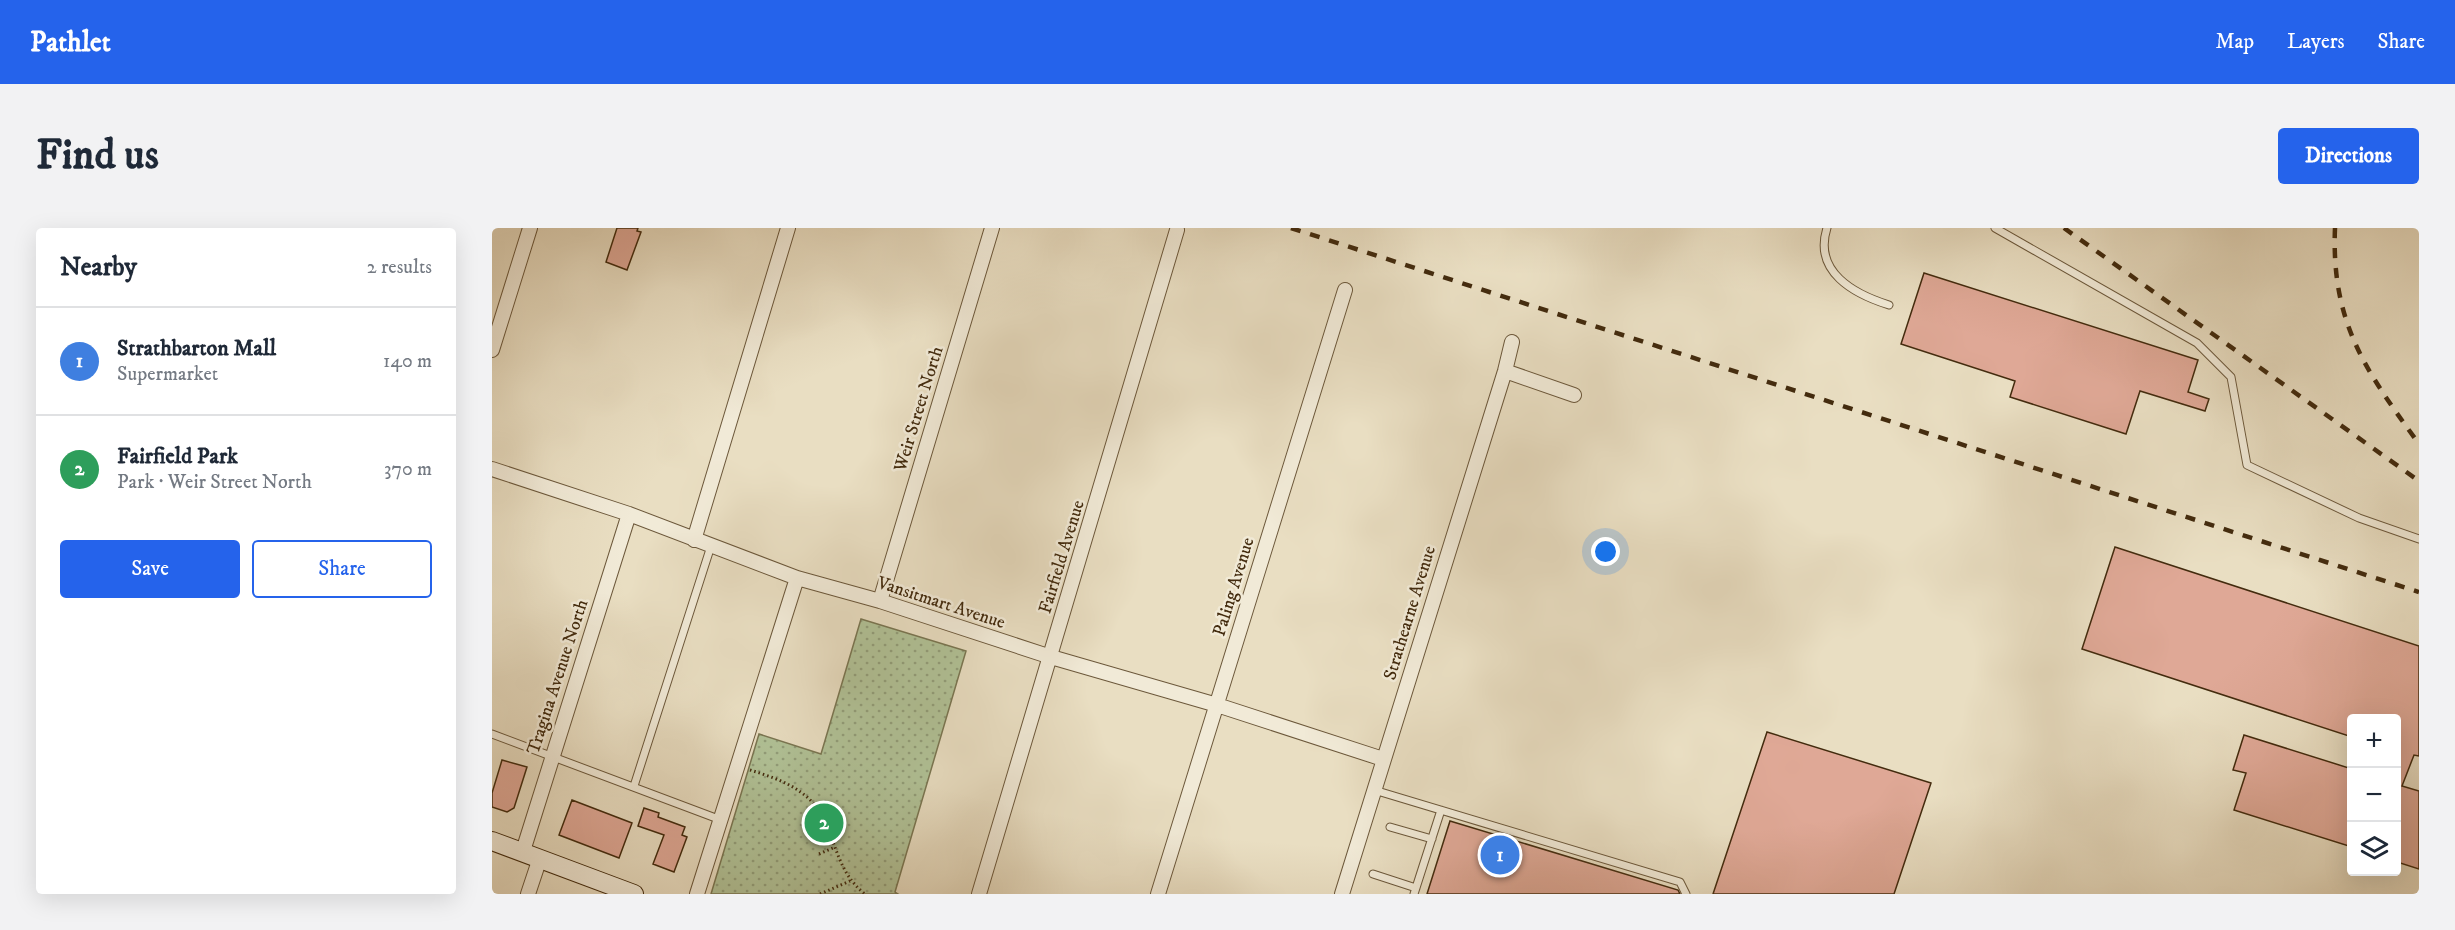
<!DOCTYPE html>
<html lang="en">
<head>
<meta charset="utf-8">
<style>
  body { margin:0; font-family:"IM FELL DW Pica",serif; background:#f2f2f3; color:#1f2937 }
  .controls { position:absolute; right:18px; bottom:18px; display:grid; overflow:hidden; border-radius:6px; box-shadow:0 6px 24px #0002 }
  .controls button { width:54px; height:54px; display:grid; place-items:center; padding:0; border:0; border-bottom:2px solid #e0e1e3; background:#fff; color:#1f2937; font:30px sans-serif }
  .you { position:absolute; left:1114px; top:324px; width:21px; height:21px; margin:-15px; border:4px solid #fff; border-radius:50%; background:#1a73e8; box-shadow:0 0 0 9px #1a73e833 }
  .badge { display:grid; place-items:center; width:39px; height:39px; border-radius:50%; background:#2563eb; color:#fff; font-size:20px; font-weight:700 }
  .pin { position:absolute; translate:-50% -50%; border:3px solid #fff; box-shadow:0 2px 6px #0006 }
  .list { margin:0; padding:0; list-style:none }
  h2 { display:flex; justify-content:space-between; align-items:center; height:78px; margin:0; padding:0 24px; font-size:26px }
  h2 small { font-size:20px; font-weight:400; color:#747a83 }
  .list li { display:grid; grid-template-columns:39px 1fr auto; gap:18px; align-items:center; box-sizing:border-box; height:108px; padding:0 24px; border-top:2px solid #e0e1e3 }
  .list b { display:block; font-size:22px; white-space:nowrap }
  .list p { margin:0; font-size:20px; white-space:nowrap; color:#747a83 }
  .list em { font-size:20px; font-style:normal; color:#747a83 }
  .actions { display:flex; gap:12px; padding:18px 24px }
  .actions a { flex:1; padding:14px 0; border:2px solid #2563eb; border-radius:6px; text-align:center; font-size:21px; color:#2563eb }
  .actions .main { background:#2563eb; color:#fff }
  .icon { flex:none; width:33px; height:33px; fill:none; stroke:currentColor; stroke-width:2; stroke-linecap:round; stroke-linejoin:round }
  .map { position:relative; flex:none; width:1927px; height:666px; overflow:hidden; border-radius:6px }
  header { display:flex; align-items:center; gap:36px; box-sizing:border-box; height:84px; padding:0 30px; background:#2563eb; color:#fff }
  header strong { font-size:28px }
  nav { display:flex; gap:33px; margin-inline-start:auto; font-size:21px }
  .intro { display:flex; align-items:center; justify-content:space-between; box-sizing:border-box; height:144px; padding:0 36px }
  h1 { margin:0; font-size:42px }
  .button { padding:15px 27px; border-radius:6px; background:#2563eb; color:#fff; font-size:21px; font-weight:700 }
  main { display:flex; gap:36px; padding:0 36px }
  aside { flex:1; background:#fff; border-radius:6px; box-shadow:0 6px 24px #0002 }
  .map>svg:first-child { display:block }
  .park { fill:url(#park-dots); stroke:#7a7652; stroke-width:1.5 }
  .building { fill:#dfa896; stroke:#432b0e; stroke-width:1.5 }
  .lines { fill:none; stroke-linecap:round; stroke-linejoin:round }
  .service-casing { stroke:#6c583b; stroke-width:9 }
  .minor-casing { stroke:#6c583b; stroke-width:16 }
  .secondary-casing { stroke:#432b0e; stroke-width:20 }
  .path { stroke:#432b0e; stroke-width:3; stroke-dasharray:1.5 3; stroke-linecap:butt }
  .service { stroke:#f1ead7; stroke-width:7 }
  .minor { stroke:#f1ead7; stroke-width:14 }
  .secondary { stroke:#f1ead7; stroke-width:18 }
  .rail { stroke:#432b0e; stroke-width:4.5; stroke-dasharray:10 10; stroke-linecap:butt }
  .labels { text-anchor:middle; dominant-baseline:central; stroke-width:5; stroke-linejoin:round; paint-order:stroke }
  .street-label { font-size:18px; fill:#432b0e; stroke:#f1ead7 }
</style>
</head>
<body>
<header>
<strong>Pathlet</strong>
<nav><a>Map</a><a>Layers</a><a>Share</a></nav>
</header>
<div class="intro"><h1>Find us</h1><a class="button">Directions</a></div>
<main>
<aside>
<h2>Nearby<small>2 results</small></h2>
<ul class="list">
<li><span class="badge" style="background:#3f7fe0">1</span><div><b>Strathbarton Mall</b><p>Supermarket</p></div><em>140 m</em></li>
<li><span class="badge" style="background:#2e9e5b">2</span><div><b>Fairfield Park</b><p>Park · Weir Street North</p></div><em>370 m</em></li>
</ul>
<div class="actions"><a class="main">Save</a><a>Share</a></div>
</aside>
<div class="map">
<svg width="1927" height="666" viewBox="0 0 1927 666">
  <defs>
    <pattern id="park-dots" width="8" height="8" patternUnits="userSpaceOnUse" patternTransform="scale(1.5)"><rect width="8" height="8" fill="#b1c297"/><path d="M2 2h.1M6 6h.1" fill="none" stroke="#929e7a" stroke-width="1.8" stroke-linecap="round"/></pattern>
  </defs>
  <rect width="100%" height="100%" fill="#e9dec2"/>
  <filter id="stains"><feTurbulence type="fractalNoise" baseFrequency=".00333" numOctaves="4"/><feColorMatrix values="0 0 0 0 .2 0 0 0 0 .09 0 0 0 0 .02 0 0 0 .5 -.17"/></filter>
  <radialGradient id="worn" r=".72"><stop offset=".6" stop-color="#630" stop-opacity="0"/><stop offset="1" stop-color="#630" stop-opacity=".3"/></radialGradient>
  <path class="park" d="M369,391l105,32 -71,241 3,2h-187l48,-160 62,20z"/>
  <path class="building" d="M125,0h21l-1,3 4,1 -14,38 -21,-8z
    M1432,45l274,87 -10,32 21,7 -4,12 -65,-20 -14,43 -116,-37 5,-16 -114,-37z
    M1623,319l304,99v110l-5,-1 -12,31 17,5v78l-22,-7v-144h-45v19l-270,-88z
    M1275,504l164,51 -37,111h-181z
    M1752,507l108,34v78l-118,-37 12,-37 -13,-3z
    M10,532l25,7 -13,41 -7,4 -15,-5v-14z
    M80,572l60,23 -13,35 -60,-23z
    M152,580l15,5 -1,4 27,10 -3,8 5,2 -13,35 -21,-8 11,-29 -26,-9z
    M958,593l228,69 2,4h-253z"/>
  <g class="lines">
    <defs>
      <path id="service" d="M1335,0c-14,44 27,66 62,77
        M1503,0l202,115 34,34 16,88 112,53 60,21
        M0,506l229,86
        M142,558l77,-240
        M882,562l306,92 6,12
        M898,599l42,12
        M881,646l43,14
        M922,666l27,-84"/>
      <path id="minor" d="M0,122l38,-122
        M1013,143l69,24
        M0,241l137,45 168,64 83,23 171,56 166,48 166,54
        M202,312l94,-312
        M388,373l112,-373
        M31,623l106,-337
        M36,666l12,-36
        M205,666l100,-316
        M487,666l198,-664
        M666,666l187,-604
        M850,666l163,-523 7,-29"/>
      <path id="secondary" d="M0,613l142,53"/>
    </defs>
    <use href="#service" class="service-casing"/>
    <use href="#minor" class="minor-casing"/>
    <use href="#secondary" class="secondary-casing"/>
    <path class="path" d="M258,542c26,8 56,18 70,43 17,29 17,59 45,81
      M327,626l14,-6
      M328,666l30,-13"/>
    <use href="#service" class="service"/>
    <use href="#minor" class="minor"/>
    <use href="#secondary" class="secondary"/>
    <path class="rail" d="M799,0l1128,364
      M1572,0l355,253
      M1843,0c-4,95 31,143 84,216"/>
  </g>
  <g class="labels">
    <g class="street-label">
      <text transform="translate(427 181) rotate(-73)">Weir Street North</text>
      <text transform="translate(570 329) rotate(-73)">Fairfield Avenue</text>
      <text transform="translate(742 359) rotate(-73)">Paling Avenue</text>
      <text transform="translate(449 375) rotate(18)">Vansitmart Avenue</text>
      <text transform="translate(918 385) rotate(-73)">Strathearne Avenue</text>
      <text transform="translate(66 449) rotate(-72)">Tragina Avenue North</text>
    </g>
  </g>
  <rect width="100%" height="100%" filter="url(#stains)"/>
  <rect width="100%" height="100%" fill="url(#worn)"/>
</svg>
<div class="controls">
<button>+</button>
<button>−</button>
<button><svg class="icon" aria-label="layers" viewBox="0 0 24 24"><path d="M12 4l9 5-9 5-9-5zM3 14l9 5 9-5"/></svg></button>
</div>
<div class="you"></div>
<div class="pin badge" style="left:1008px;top:627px;background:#3f7fe0">1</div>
<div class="pin badge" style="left:332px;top:595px;background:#2e9e5b">2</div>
</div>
</main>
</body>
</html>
